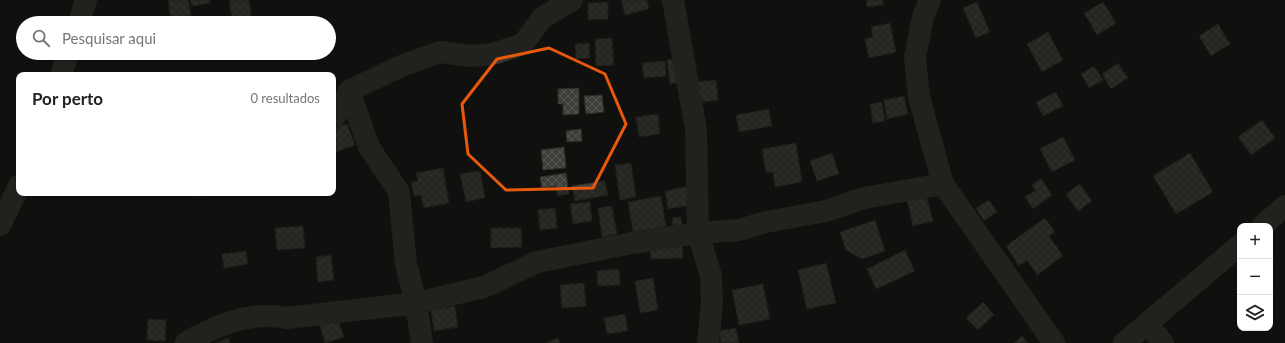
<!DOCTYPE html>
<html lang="pt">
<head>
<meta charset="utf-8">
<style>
  body { margin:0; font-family:Lato,sans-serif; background:#f2f2f2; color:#222 }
  .controls { position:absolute; right:12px; bottom:12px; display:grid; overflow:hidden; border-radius:8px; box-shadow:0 1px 3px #0004 }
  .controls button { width:36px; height:36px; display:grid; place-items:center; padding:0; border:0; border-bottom:1px solid #e0e0e0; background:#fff; color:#222; font:20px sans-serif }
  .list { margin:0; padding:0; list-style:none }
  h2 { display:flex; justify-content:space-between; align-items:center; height:52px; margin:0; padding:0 16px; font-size:17px }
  h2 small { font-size:13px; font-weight:400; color:#767676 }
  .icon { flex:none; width:22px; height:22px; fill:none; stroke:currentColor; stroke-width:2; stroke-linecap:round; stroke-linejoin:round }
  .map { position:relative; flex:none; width:1285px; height:343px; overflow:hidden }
  .search { position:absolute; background:#fff; box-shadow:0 1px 3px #0004; left:16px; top:16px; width:320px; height:44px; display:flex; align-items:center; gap:10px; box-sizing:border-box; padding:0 14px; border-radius:22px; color:#767676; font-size:15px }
  .panel { position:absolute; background:#fff; box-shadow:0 1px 3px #0004; left:16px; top:72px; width:320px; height:124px; border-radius:8px }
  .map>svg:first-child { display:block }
  .building { fill:url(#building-cross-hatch); stroke:#2c2d29 }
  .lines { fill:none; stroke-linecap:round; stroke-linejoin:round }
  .minor { stroke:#353630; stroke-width:22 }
  .marked { fill:none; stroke:#e8590c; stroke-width:3; stroke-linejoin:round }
</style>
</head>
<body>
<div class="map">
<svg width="1285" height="343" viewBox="0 0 1285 343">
  <defs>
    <pattern id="building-cross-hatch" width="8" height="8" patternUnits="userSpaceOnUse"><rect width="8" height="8" fill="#3e3e38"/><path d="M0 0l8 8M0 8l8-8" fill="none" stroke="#585852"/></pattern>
  </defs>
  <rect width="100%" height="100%" fill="#10110f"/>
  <path class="building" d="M168,0h20l3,16 -20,4z
    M190,0h20v3l-18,3z
    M229,0h20l2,16 -19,3z
    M621,0h26l2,9 -24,6z
    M867,0h16v5l-16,2z
    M608,2v17l-20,1v-17z
    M977,2l13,30 -14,6 -13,-30z
    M1103,2l13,21 -19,12 -13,-22z
    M890,23l6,29 -27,6 -4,-19 8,-2 -2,-10z
    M1218,24l12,20 -19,12 -12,-20z
    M1048,32l15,28 -21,12 -15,-28z
    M612,38l2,27 -18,1 -1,-27z
    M589,43l1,15 -14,1 -1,-15z
    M681,58l2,24 -13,2 -3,-24z
    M665,61l1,15 -22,2 -2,-15z
    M1118,63l10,15 -17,11 -9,-15z
    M1094,66l9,14 -14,8 -8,-14z
    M716,80l2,20 -21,3 -3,-21z
    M579,88v26l-16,1v-11h-5v-15z
    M1056,92l7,14 -20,10 -7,-14z
    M602,95l2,17 -18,2 -2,-18z
    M904,96l4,18 -21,5 -3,-19z
    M882,102l3,19 -12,2 -3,-19z
    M769,109l3,17 -33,6 -3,-17z
    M658,114l2,20 -21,3 -3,-20z
    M1262,120l13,18 -24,17 -13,-18z
    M347,124l8,21 -22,8v-24z
    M581,129l1,12 -15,1 -1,-11z
    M1063,137l12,23 -23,12 -12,-23z
    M796,143l6,39 -27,5 -2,-15 -7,1 -4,-24z
    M564,147l2,21 -23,2 -2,-20z
    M832,153l7,21 -22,7 -7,-20z
    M1190,153l23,39 -37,22 -23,-38z
    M631,163l5,34 -16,3 -5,-35z
    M443,168l6,35 -25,5 -3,-13 -7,1 -3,-14 7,-1 -2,-8z
    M480,171l5,27 -19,4 -6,-28z
    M566,173l3,21 -12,2 -1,-10 -14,2 -2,-11z
    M1041,178l11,17 -19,14 -8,-12 11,-7 -4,-5z
    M605,181l3,14 -33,6 -3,-15z
    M1080,184l12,17 -14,10 -12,-17z
    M689,186l3,19 -24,4 -3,-18z
    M196,193h16v2l-16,2z
    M926,195l7,26 -20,5 -6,-26z
    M661,196l5,30 -33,6 -5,-30z
    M989,200l8,12 -13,9 -8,-13z
    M590,202l2,19 -19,3 -3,-20z
    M612,206l5,28 -15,3 -4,-29z
    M555,208l2,20 -17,2 -2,-20z
    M681,217l2,13 -9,1 -2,-13z
    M1045,218l10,14 -6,4 14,20 -26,19 -10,-15 -8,6 -13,-20z
    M875,220l10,31 -23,8 -16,-9 -6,-18z
    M303,226l2,22 -28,2 -2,-22z
    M491,228h30l1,19 -31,1z
    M682,243l1,15 -32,1 -1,-15z
    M905,250l10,21 -39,18 -9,-20z
    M246,251l2,13 -24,4 -2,-14z
    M331,255l3,25 -16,2 -2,-25z
    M826,263l10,40 -29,6 -9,-39z
    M619,269l1,16 -22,1 -1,-15z
    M653,278l5,32 -18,3 -5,-32z
    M584,283l2,23 -24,2 -2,-23z
    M763,284l7,35 -31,6 -7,-35z
    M983,302l11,13 -16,15 -12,-12z
    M455,306l3,21 -24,4 -3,-21z
    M625,314l3,17 -21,3 -3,-16z
    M337,317l7,20 -19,6 -6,-20z
    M148,319l18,1 -1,21 -18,-1z
    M736,328l3,15h-18l-2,-12z
    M1022,336l6,7h-14z
    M228,338l2,5h-15z
    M558,338l2,5h-14z"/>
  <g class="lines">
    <path class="minor" d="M673,0l23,130 2,103 13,43 1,26 -4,41
      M930,0l-7,17 -8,40 4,40 24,87 111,159
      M79,23l7,-23
      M61,75l7,-22
      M349,91l20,56 30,45 7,72 10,39 6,40
      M333,120l16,-29 52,-25 39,-14 30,4 23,-2 30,-10 19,-26 30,-18
      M0,225l19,-39
      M1262,226l23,-20
      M1147,323l16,20
      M186,343c6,-5 13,-7 20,-11 25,-12 53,-20 81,-14l129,-15 68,-16 53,-25 95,-19 66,-10 41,-3 27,-8 60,-11 38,-13 79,-14
      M1124,343l116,-98"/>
  </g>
  <path d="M0 0H1285V343H0ZM549,48l56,26 21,50 -33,64 -87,2 -38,-36 -6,-50 35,-45z" fill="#10110f" fill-opacity=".55" fill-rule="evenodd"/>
  <path class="marked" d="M549,48l56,26 21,50 -33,64 -87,2 -38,-36 -6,-50 35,-45z"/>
</svg>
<div class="controls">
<button>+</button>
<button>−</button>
<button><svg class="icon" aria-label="layers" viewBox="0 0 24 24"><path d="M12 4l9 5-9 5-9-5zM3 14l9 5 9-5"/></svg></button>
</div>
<div class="search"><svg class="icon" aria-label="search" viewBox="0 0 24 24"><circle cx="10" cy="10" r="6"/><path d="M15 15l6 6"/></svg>Pesquisar aqui</div>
<section class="panel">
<h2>Por perto<small>0 resultados</small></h2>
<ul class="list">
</ul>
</section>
</div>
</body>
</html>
